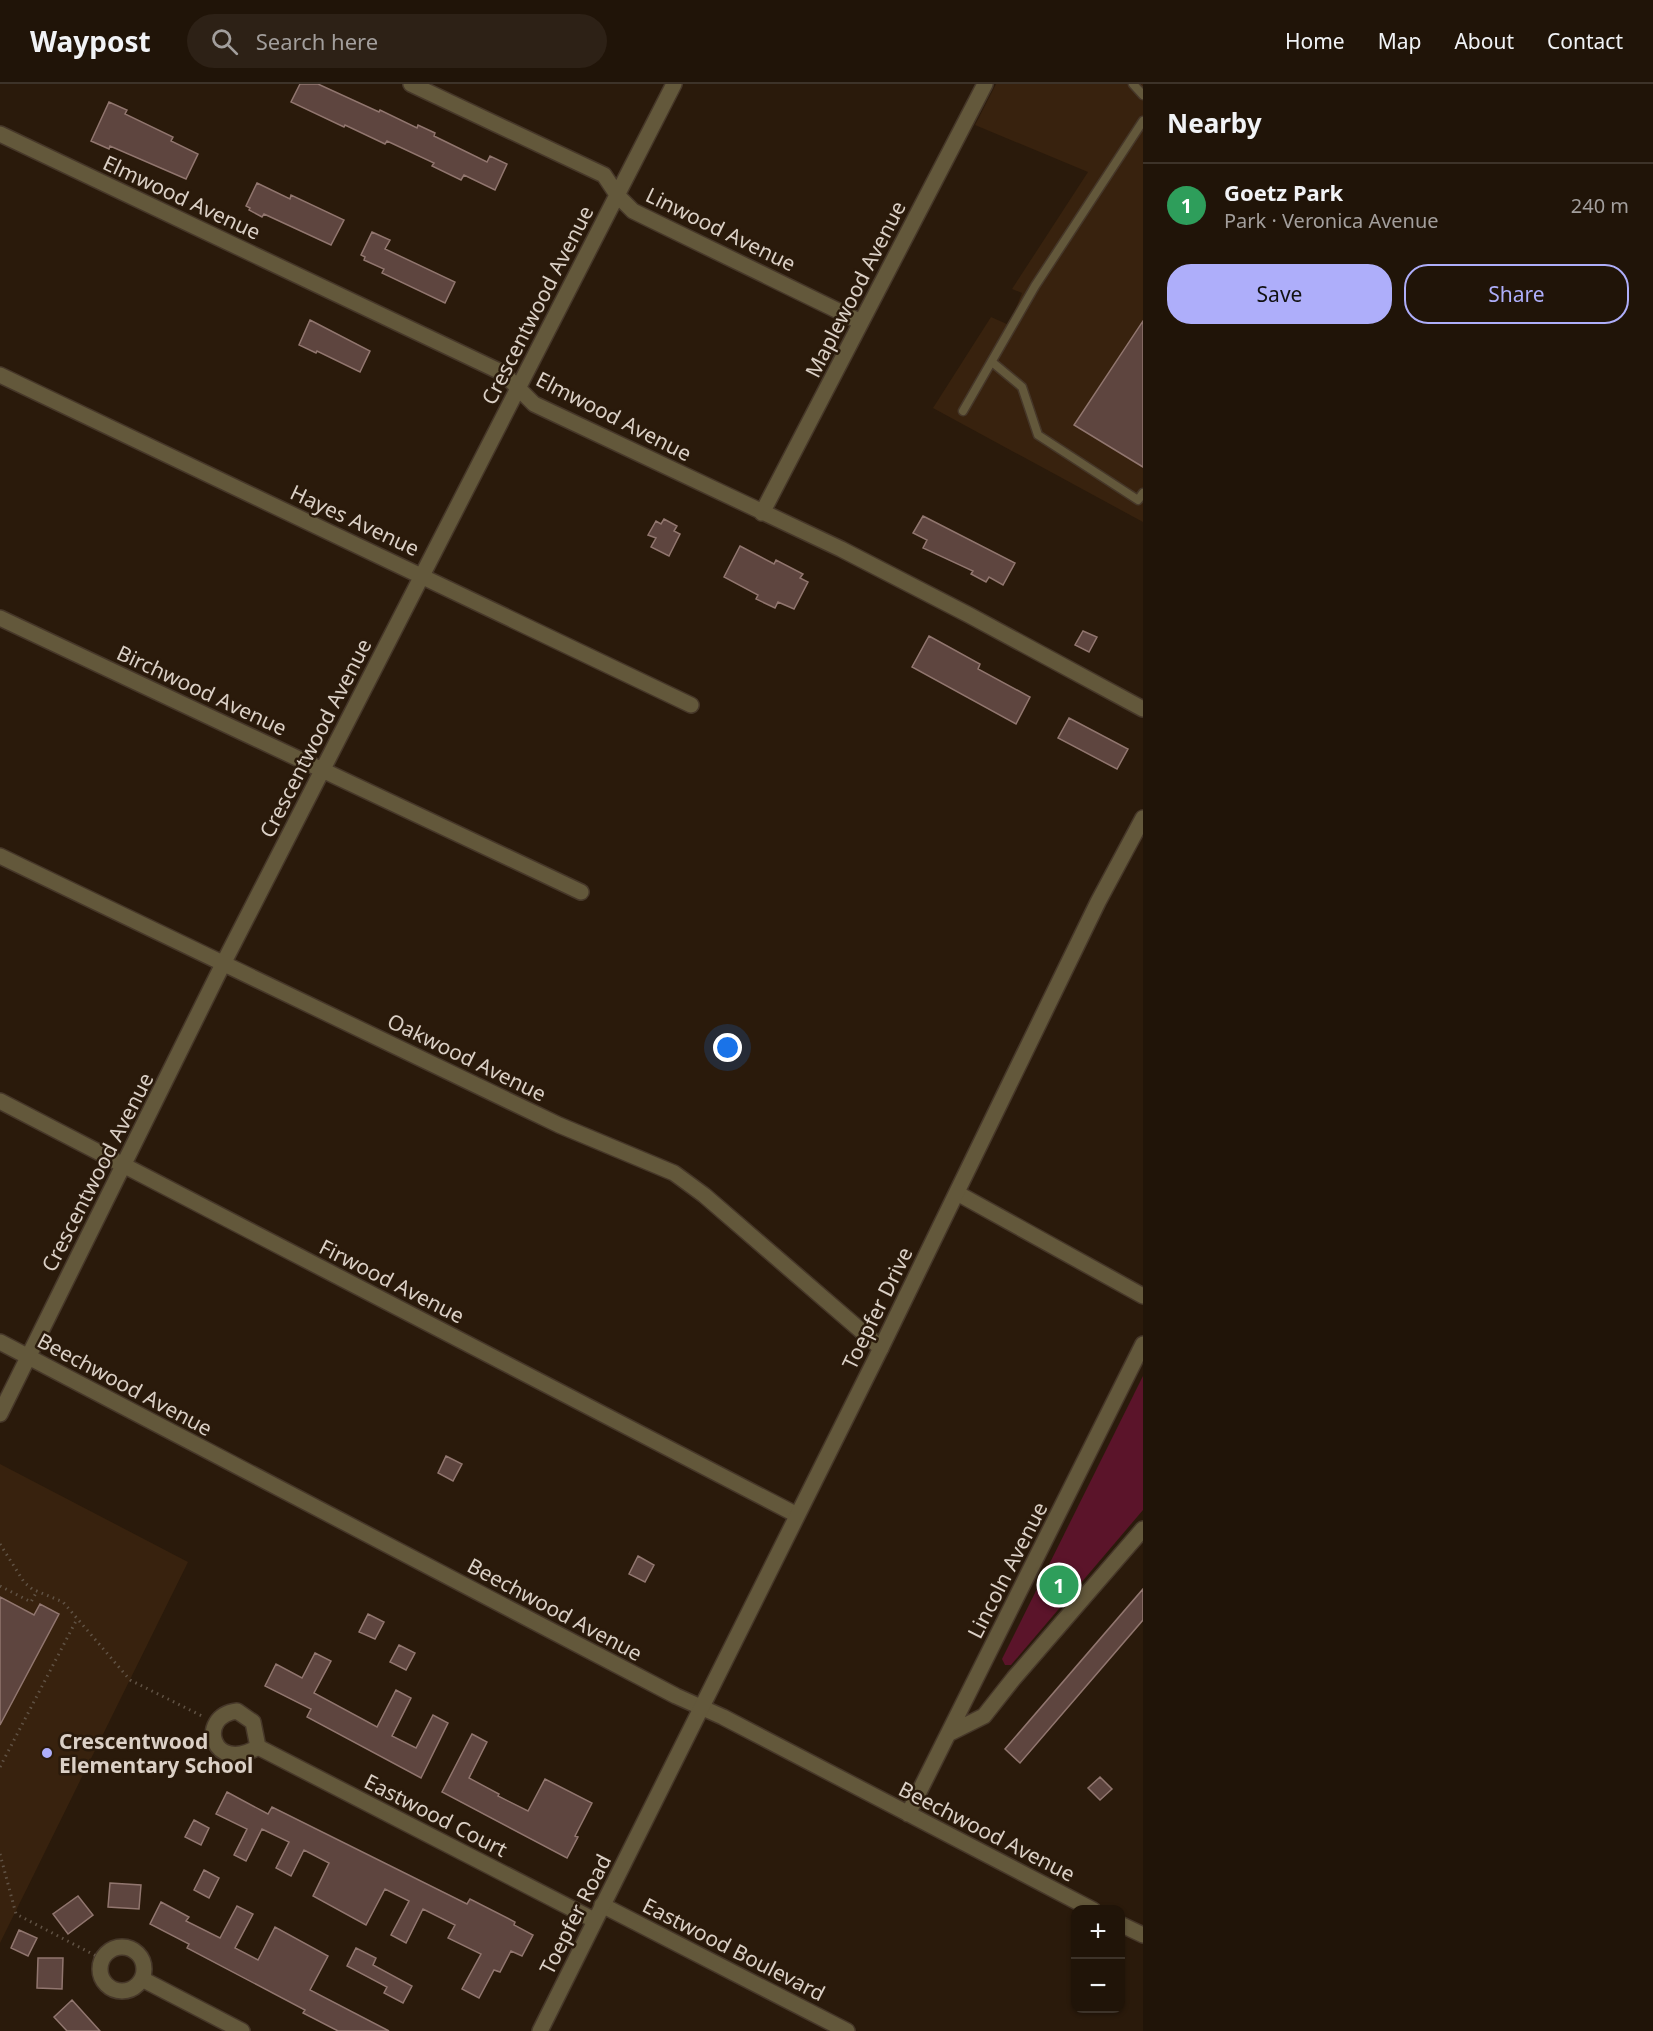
<!DOCTYPE html>
<html lang="en">
<head>
<meta charset="utf-8">
<style>
  body { margin:0; font-family:"Noto Sans",sans-serif; background:#2d2116; color:#f1f3f6 }
  .controls { position:absolute; right:18px; bottom:18px; display:grid; overflow:hidden; border-radius:12px; box-shadow:0 2px 4px #0004 }
  .controls button { width:54px; height:54px; display:grid; place-items:center; padding:0; border:0; border-bottom:2px solid #3d3329; background:#201408; color:#f1f3f6; font:30px sans-serif }
  .you { position:absolute; left:728px; top:964px; width:21px; height:21px; margin:-15px; border:4px solid #fff; border-radius:50%; background:#1a73e8; box-shadow:0 0 0 9px #1a73e833 }
  .badge { display:grid; place-items:center; width:39px; height:39px; border-radius:50%; background:#aeaefa; color:#fff; font-size:20px; font-weight:700 }
  .pin { position:absolute; translate:-50% -50%; border:3px solid #fff; box-shadow:0 2px 6px #0006 }
  .list { margin:0; padding:0; list-style:none }
  h2 { display:flex; justify-content:space-between; align-items:center; height:78px; margin:0; padding:0 24px; font-size:26px }
  h2 small { font-size:20px; font-weight:400; color:#a29e9c }
  .list li { display:grid; grid-template-columns:39px 1fr auto; gap:18px; align-items:center; box-sizing:border-box; height:84px; padding:0 24px; border-top:2px solid #3d3329 }
  .list b { display:block; font-size:22px; white-space:nowrap }
  .list p { margin:0; font-size:20px; white-space:nowrap; color:#a29e9c }
  .list em { font-size:20px; font-style:normal; color:#a29e9c }
  .actions { display:flex; gap:12px; padding:18px 24px }
  .actions a { flex:1; padding:14px 0; border:2px solid #aeaefa; border-radius:24px; text-align:center; font-size:21px; color:#aeaefa }
  .actions .main { background:#aeaefa; color:#111 }
  .icon { flex:none; width:33px; height:33px; fill:none; stroke:currentColor; stroke-width:2; stroke-linecap:round; stroke-linejoin:round }
  .map { position:relative; flex:none; width:1143px; height:1947px; overflow:hidden }
  header { display:flex; align-items:center; gap:36px; box-sizing:border-box; height:84px; padding:0 30px; background:#201408; border-bottom:2px solid #3d3329 }
  header strong { font-size:28px }
  nav { display:flex; gap:33px; margin-inline-start:auto; font-size:21px }
  .search { width:420px; height:54px; background:#2d2116; display:flex; align-items:center; gap:15px; box-sizing:border-box; padding:0 21px; border-radius:33px; color:#a29e9c; font-size:22px }
  main { display:flex }
  aside { flex:1; background:#201408 }
  .map>svg:first-child { display:block }
  .built { fill:#38220e }
  .green { fill:#5b142a }
  .building { fill:#5e453f; stroke:#91766f; stroke-width:1.5 }
  .lines { fill:none; stroke-linecap:round; stroke-linejoin:round }
  .service-casing { stroke:#463729; stroke-width:11 }
  .minor-casing { stroke:#463729; stroke-width:18 }
  .tertiary-casing { stroke:#463729; stroke-width:18 }
  .path { stroke:#605244; stroke-width:3; stroke-dasharray:1.5 4.5; stroke-linecap:butt }
  .service { stroke:#63583b; stroke-width:8 }
  .minor { stroke:#63583b; stroke-width:15 }
  .tertiary { stroke:#63583b; stroke-width:15 }
  .poi-dot { fill:#aeaefa; stroke:#2a1a0b; stroke-width:2 }
  .labels { text-anchor:middle; dominant-baseline:central; stroke-width:5; stroke-linejoin:round; paint-order:stroke }
  .street-label { font-size:21px; fill:#dbd0c6; stroke:#2a1a0b }
  .poi-label { font-size:21px; font-weight:bold; fill:#dbd0c6; stroke:#2a1a0b; text-anchor:start }
</style>
</head>
<body>
<header>
<strong>Waypost</strong>
<div class="search"><svg class="icon" aria-label="search" viewBox="0 0 24 24"><circle cx="10" cy="10" r="6"/><path d="M15 15l6 6"/></svg>Search here</div>
<nav><a>Home</a><a>Map</a><a>About</a><a>Contact</a></nav>
</header>
<main>
<div class="map">
<svg width="1143" height="1947" viewBox="0 0 1143 1947">
  <rect width="100%" height="100%" fill="#2a1a0b"/>
  <path class="built" d="M996,0h147v438l-210,-114 58,-91 18,8 13,-32 -10,-4 76,-117 -113,-47z
    M0,1380l188,98 -188,381z"/>
  <path class="green" d="M1143,1292v134l-132,155h-6l-3,-6z"/>
  <path class="building" d="M300,0h18l61,28 1,-2 37,18 1,-3 17,8 -1,3 53,26 3,-6 17,8 -12,26 -31,-15 -3,5 -29,-14 2,-3 -47,-22 -2,3 -40,-19 -1,2 -53,-25z
    M109,18l18,8 -2,4 48,23 -2,4 27,13 -12,25 -76,-33 -1,3 -18,-8z
    M257,99l33,16 1,-4 53,25 -13,25 -67,-31 -2,3 -13,-7 1,-2 -4,-2z
    M372,148l18,8 -5,9 70,33 -10,21 -63,-30 2,-4 -20,-9 1,-3 -4,-2z
    M310,236l60,31 -10,21 -43,-21 -1,2 -17,-8z
    M1143,237v146l-69,-42z
    M923,432l92,47 -12,22 -14,-8 -3,5 -15,-8 2,-3 -50,-23 4,-8 -14,-7z
    M664,435l13,7 -3,5 6,3 -11,22 -18,-9 5,-9 -8,-3 8,-14 5,3z
    M740,462l34,18 2,-4 27,14 -3,4 8,4 -14,27 -16,-7 -3,6 -19,-9 2,-4 -34,-18z
    M1083,547l14,6 -8,15 -14,-7z
    M929,552l51,28 -2,5 52,28 -14,27 -104,-57z
    M1069,634l59,31 -11,20 -59,-31z
    M446,1372l16,8 -9,17 -15,-8z
    M638,1472l16,9 -9,17 -16,-8z
    M1143,1505v31l-123,143 -15,-14z
    M0,1513l34,18 6,-11 19,10 -59,111z
    M368,1530l16,8 -9,17 -16,-7z
    M399,1561l16,8 -9,17 -16,-8z
    M315,1569l16,8 -17,32 63,34 19,-37 15,8 -19,38 24,12 17,-33 15,8 -27,55 -114,-61 4,-8 -46,-23 11,-22 26,14z
    M472,1650l15,8 -18,36 30,16 -1,2 30,15 17,-32 47,24 -17,33 3,1 -11,21 -125,-66z
    M1100,1693l12,12 -12,11 -12,-12z
    M227,1708l41,22 4,-7 195,97 3,-5 45,23 -1,3 19,10 -11,21 -11,-5 -11,21 -6,-2 -15,28 -17,-9 19,-35 -33,-16 7,-13 -32,-16 -17,34 -15,-8 18,-34 -24,-12 -19,36 -53,-29 16,-33 -25,-13 -13,26 -15,-8 13,-26 -27,-13 -16,32 -12,-6 13,-26 -31,-15z
    M194,1736l15,8 -8,17 -16,-8z
    M204,1786l15,8 -10,20 -15,-8z
    M110,1799l31,2 -2,24 -31,-2z
    M78,1812l15,19 -25,19 -15,-20z
    M161,1818l28,15 -3,4 34,17 17,-32 16,8 -18,34 23,12 17,-33 53,29 -18,34 79,41h-51l-35,-18 2,-3 -118,-62 2,-4 -39,-20z
    M19,1846l18,8 -9,18 -17,-8z
    M356,1864l20,10 -3,7 39,21 -9,17 -19,-10 3,-6 -40,-21z
    M38,1874h25l-1,31 -25,-1z
    M72,1916l28,31h-33l-13,-14z"/>
  <g class="lines">
    <defs>
      <path id="service" d="M1133,0l10,11
        M992,278l30,25 16,48 100,65 5,-7
        M963,327l72,-125 108,-165"/>
      <path id="minor" d="M411,0l193,91 14,21 15,15 228,111
        M0,50l503,239 31,31 307,145 128,66 174,94
        M0,291l691,330
        M762,429l223,-429
        M0,534l581,274
        M0,772l559,269 115,48 30,22 177,153
        M0,1017l797,414
        M957,1109l186,103
        M0,1258l676,354 47,21 370,193
        M0,1330l224,-452 450,-878
        M237,1627l16,11 5,25c-46,28 -62,-31 -21,-36z
        M948,1650l36,-18 30,-38 129,-149
        M258,1663l336,173
        M908,1730l235,-470
        M602,1821l245,126
        M1120,1840l23,11
        M100 1885a22 22 0 1 1 44 0a22 22 0 1 1-44 0Z
        M142,1895l100,52"/>
      <path id="tertiary" d="M540,1947l341,-683 217,-446 45,-84"/>
    </defs>
    <use href="#service" class="service-casing"/>
    <use href="#minor" class="minor-casing"/>
    <use href="#tertiary" class="tertiary-casing"/>
    <path class="path" d="M0,1460l24,38 8,7 31,13 67,78 74,37
      M0,1502l31,16 6,-11
      M0,1683l77,-148
      M0,1770l16,60 86,45"/>
    <use href="#service" class="service"/>
    <use href="#minor" class="minor"/>
    <use href="#tertiary" class="tertiary"/>
  </g>
  <circle class="poi-dot" cx="47" cy="1669" r="6"/>
  <g class="labels">
    <g class="street-label">
      <text transform="translate(182 113) rotate(25)">Elmwood Avenue</text>
      <text transform="translate(721 145) rotate(26)">Linwood Avenue</text>
      <text transform="translate(855 205) rotate(-63)">Maplewood Avenue</text>
      <text transform="translate(537 221) rotate(-63)">Crescentwood Avenue</text>
      <text transform="translate(614 332) rotate(27)">Elmwood Avenue</text>
      <text transform="translate(355 436) rotate(25)">Hayes Avenue</text>
      <text transform="translate(202 606) rotate(25)">Birchwood Avenue</text>
      <text transform="translate(315 654) rotate(-63)">Crescentwood Avenue</text>
      <text transform="translate(467 973) rotate(26)">Oakwood Avenue</text>
      <text transform="translate(97 1088) rotate(-63)">Crescentwood Avenue</text>
      <text transform="translate(392 1197) rotate(27)">Firwood Avenue</text>
      <text transform="translate(877 1224) rotate(-64)">Toepfer Drive</text>
      <text transform="translate(125 1300) rotate(28)">Beechwood Avenue</text>
      <text transform="translate(1007 1486) rotate(-63)">Lincoln Avenue</text>
      <text transform="translate(555 1525) rotate(28)">Beechwood Avenue</text>
      <text transform="translate(436 1731) rotate(27)">Eastwood Court</text>
      <text transform="translate(987 1747) rotate(27)">Beechwood Avenue</text>
      <text transform="translate(575 1830) rotate(-63)">Toepfer Road</text>
      <text transform="translate(734 1865) rotate(27)">Eastwood Boulevard</text>
    </g>
    <g class="poi-label">
      <text x="59" y="1657">Crescentwood<tspan x="59" dy="24">Elementary School</tspan></text>
    </g>
  </g>
</svg>
<div class="controls">
<button>+</button>
<button>−</button>
</div>
<div class="you"></div>
<div class="pin badge" style="left:1059px;top:1501px;background:#2e9e5b">1</div>
</div>
<aside>
<h2>Nearby<small></small></h2>
<ul class="list">
<li><span class="badge" style="background:#2e9e5b">1</span><div><b>Goetz Park</b><p>Park · Veronica Avenue</p></div><em>240 m</em></li>
</ul>
<div class="actions"><a class="main">Save</a><a>Share</a></div>
</aside>
</main>
</body>
</html>
